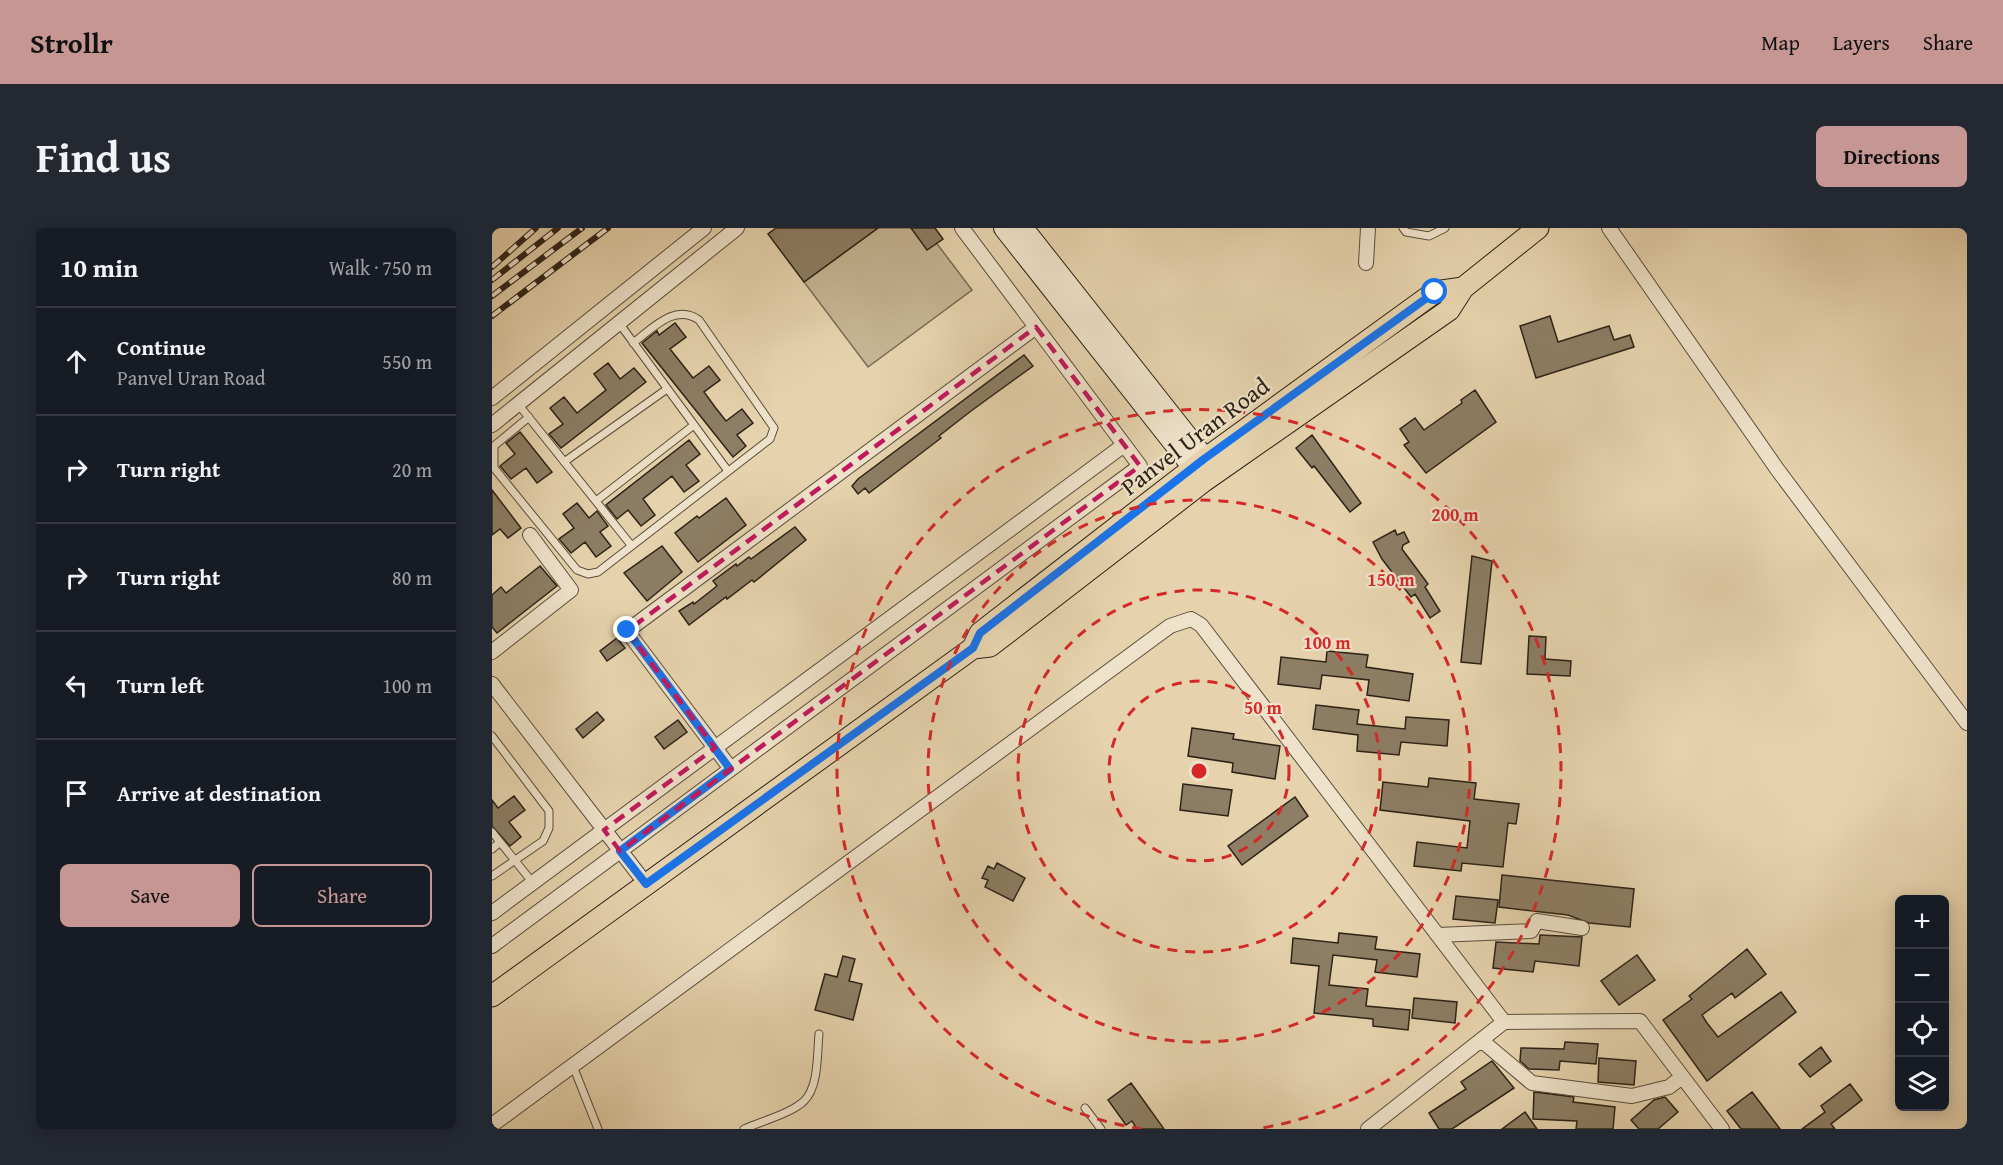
<!DOCTYPE html>
<html lang="en">
<head>
<meta charset="utf-8">
<style>
  body { margin:0; font-family:"Gentium Book Plus",serif; background:#242831; color:#f1f3f6 }
  .controls { position:absolute; right:18px; bottom:18px; display:grid; overflow:hidden; border-radius:9px; box-shadow:0 3px 15px #0003 }
  .controls button { width:54px; height:54px; display:grid; place-items:center; padding:0; border:0; border-bottom:2px solid #363941; background:#171b24; color:#f1f3f6; font:30px sans-serif }
  .stop { position:absolute; width:18px; height:18px; margin:-14px; border:4px solid #1a73e8; border-radius:50%; background:#fff }
  .stop.end { background:#1a73e8; border-color:#fff; box-shadow:0 2px 6px #0008 }
  .list { margin:0; padding:0; list-style:none }
  h2 { display:flex; justify-content:space-between; align-items:center; height:78px; margin:0; padding:0 24px; font-size:26px }
  h2 small { font-size:20px; font-weight:400; color:#9ea1a6 }
  .list li { display:grid; grid-template-columns:39px 1fr auto; gap:18px; align-items:center; box-sizing:border-box; height:108px; padding:0 24px; border-top:2px solid #363941 }
  .list b { display:block; font-size:22px; white-space:nowrap }
  .list p { margin:0; font-size:20px; white-space:nowrap; color:#9ea1a6 }
  .list em { font-size:20px; font-style:normal; color:#9ea1a6 }
  .actions { display:flex; gap:12px; padding:18px 24px }
  .actions a { flex:1; padding:14px 0; border:2px solid #c59692; border-radius:9px; text-align:center; font-size:21px; color:#c59692 }
  .actions .main { background:#c59692; color:#111 }
  .icon { flex:none; width:33px; height:33px; fill:none; stroke:currentColor; stroke-width:2; stroke-linecap:round; stroke-linejoin:round }
  .map { position:relative; flex:none; width:1475px; height:901px; overflow:hidden; border-radius:9px }
  header { display:flex; align-items:center; gap:36px; box-sizing:border-box; height:84px; padding:0 30px; background:#c59692; color:#111 }
  header strong { font-size:28px }
  nav { display:flex; gap:33px; margin-inline-start:auto; font-size:21px }
  .intro { display:flex; align-items:center; justify-content:space-between; box-sizing:border-box; height:144px; padding:0 36px }
  h1 { margin:0; font-size:42px }
  .button { padding:15px 27px; border-radius:9px; background:#c59692; color:#111; font-size:21px; font-weight:700 }
  main { display:flex; gap:36px; padding:0 36px }
  aside { flex:1; background:#171b24; border-radius:9px; box-shadow:0 3px 15px #0003 }
  .map>svg:first-child { display:block }
  .green { fill:#c6b594; stroke:#796c56; stroke-width:1.5 }
  .building { fill:#8d7e65; stroke:#2c2217; stroke-width:1.5 }
  .lines { fill:none; stroke-linecap:round; stroke-linejoin:round }
  .lane-casing { stroke:#5a4e3c; stroke-width:9 }
  .street-casing { stroke:#5a4e3c; stroke-width:16 }
  .secondary-casing { stroke:#2c2217; stroke-width:22 }
  .primary-casing { stroke:#2c2217; stroke-width:23 }
  .lane { stroke:#efe2ca; stroke-width:7 }
  .street { stroke:#efe2ca; stroke-width:14 }
  .secondary { stroke:#efe2ca; stroke-width:20 }
  .primary { stroke:#e6d3ad; stroke-width:21 }
  .rail-casing { stroke:#2c2217; stroke-width:6 }
  .rail { stroke:#efe2ca; stroke-width:4; stroke-dasharray:11; stroke-linecap:butt }
  .route { stroke:#1a73e8; stroke-width:8 }
  .marked { fill:none; stroke:#c2185b; stroke-width:4.5; stroke-dasharray:12 8; stroke-linejoin:round }
  .ring { fill:none; stroke:#d62828; stroke-width:3; stroke-dasharray:10 8 }
  .labels { text-anchor:middle; dominant-baseline:central; stroke-width:4.5; stroke-linejoin:round; paint-order:stroke }
  .street-label { font-size:24px; fill:#2c2217; stroke:#efe2ca }
  .centre { fill:#d62828; stroke:#efe2ca; stroke-width:3 }
  .ring-label { font-size:18px; text-anchor:middle; font-weight:bold; fill:#d62828; stroke:#efe2ca; stroke-width:4.5; stroke-linejoin:round; paint-order:stroke }
</style>
</head>
<body>
<header>
<strong>Strollr</strong>
<nav><a>Map</a><a>Layers</a><a>Share</a></nav>
</header>
<div class="intro"><h1>Find us</h1><a class="button">Directions</a></div>
<main>
<aside>
<h2>10 min<small>Walk · 750 m</small></h2>
<ul class="list">
<li><svg class="icon" aria-label="ahead" viewBox="0 0 24 24"><path d="M12 20V5M6 11l6-6 6 6"/></svg><div><b>Continue</b><p>Panvel Uran Road</p></div><em>550 m</em></li>
<li><svg class="icon" aria-label="right" viewBox="0 0 24 24"><path d="M7 20v-9h11M14 6l5 5-5 5"/></svg><div><b>Turn right</b></div><em>20 m</em></li>
<li><svg class="icon" aria-label="right" viewBox="0 0 24 24"><path d="M7 20v-9h11M14 6l5 5-5 5"/></svg><div><b>Turn right</b></div><em>80 m</em></li>
<li><svg class="icon" aria-label="left" viewBox="0 0 24 24"><path d="M17 20v-9H6M10 6l-5 5 5 5"/></svg><div><b>Turn left</b></div><em>100 m</em></li>
<li><svg class="icon" aria-label="arrive" viewBox="0 0 24 24"><path d="M6 21V4h12l-3 4 3 4H6"/></svg><div><b>Arrive at destination</b></div></li>
</ul>
<div class="actions"><a class="main">Save</a><a>Share</a></div>
</aside>
<div class="map">
<svg width="1475" height="901" viewBox="0 0 1475 901">
  <rect width="100%" height="100%" fill="#e6d3ad"/>
  <filter id="stains"><feTurbulence type="fractalNoise" baseFrequency=".00333" numOctaves="4"/><feColorMatrix values="0 0 0 0 .2 0 0 0 0 .09 0 0 0 0 .02 0 0 0 .5 -.17"/></filter>
  <radialGradient id="worn" r=".72"><stop offset=".6" stop-color="#630" stop-opacity="0"/><stop offset="1" stop-color="#630" stop-opacity=".3"/></radialGradient>
  <path class="green" d="M386,0h47l47,62 -104,77 -64,-85z"/>
  <path class="building" d="M284,0h102l-74,54 -36,-48z
    M419,0h24l8,11 -16,11z
    M1058,88l8,26 51,-16 5,14 16,-5 4,12 -98,31 -16,-52z
    M183,95l11,14 -16,12 23,29 16,-12 11,14 -16,12 11,15 11,14 16,-12 11,14 -16,12 9,11 -13,11 -91,-114 15,-12 2,4z
    M532,127l9,11 -62,45 -32,25 2,2 -13,10 -59,45 -4,-5 -7,6 -6,-8 6,-7z
    M116,135l12,16 14,-11 12,14 -85,66 -12,-14 14,-10 -13,-16 14,-11 13,16 29,-23 -12,-16z
    M983,162l21,32 -70,51 -22,-28 5,-3 -9,-13 15,-11 9,12 38,-27 -1,-3z
    M28,204l32,40 -15,11 -11,-15 -15,11 -11,-13 15,-12 -9,-11z
    M820,207l49,68 -11,9 -36,-46 -2,2 -16,-20z
    M197,212l11,14 -14,11 13,16 -15,11 -12,-16 -29,23 12,16 -14,11 -13,-16 -11,9 -11,-14z
    M0,262l29,38 -13,10 -8,-9 -8,6z
    M234,270l20,27 -48,37 -23,-29 22,-17 2,2z
    M85,275l12,15 8,-7 11,15 -8,6 11,14 -15,11 -11,-15 -14,11 -12,-14 15,-11 -11,-14z
    M303,299l11,13 -52,42 -2,-2 -25,19 -1,-2 -37,28 -10,-14 14,-9 1,2 23,-18 -4,-5 23,-17 1,2 12,-9 2,2z
    M903,302l2,5 7,-3 5,10 -6,3 -1,4 26,35 -3,3 15,24 -10,7 -15,-24 -4,3 -29,-38 -9,-17z
    M170,318l20,26 -35,29 -23,-28z
    M980,328l20,5 -11,103 -20,-2z
    M48,338l17,20 -60,47 -5,-6v-32l9,-8 5,6z
    M1037,408l17,1 -1,22 26,2 -1,15 -43,-2z
    M125,410l8,10 -18,13 -7,-10z
    M835,423l41,4 -2,12 47,7 -4,27 -42,-6 2,-15 -47,-5 -2,14 -42,-5 3,-27 45,5z
    M824,477l43,5 -2,14 48,5 1,-12 43,3 -2,26 -46,-4 -2,13 -42,-4 1,-16 -45,-6z
    M105,484l7,8 -21,18 -7,-9z
    M186,492l9,12 -23,17 -9,-12z
    M700,500l42,6 -1,5 47,7 -5,33 -43,-7 1,-9 -45,-7z
    M937,550l47,5 -2,16 45,5 -3,20 -8,-1 -5,44 -41,-4 -1,8 -47,-5 3,-24 50,6 3,-27 -90,-11 3,-28 45,5z
    M691,556l49,6 -4,26 -48,-6z
    M22,568l11,14 -16,12 12,15 -11,9 -18,-20v-26l6,8z
    M803,569l13,19 -66,49 -14,-19z
    M505,635l28,15 -12,23 -28,-14 3,-7 -6,-2 6,-12 6,3z
    M1010,647l132,14 -4,38 -41,-4 -21,-8 -69,-8z
    M964,668l42,4 -3,23 -42,-4z
    M847,705l38,4 -2,12 45,5 -3,23 -42,-5 2,-12 -44,-5 -4,30 39,4 -2,17 44,4 -2,20 -35,-4v-7l-59,-6 5,-47 -28,-3 2,-25 45,5z
    M1048,707l42,2 -3,29 -44,-5 -2,11 -40,-4 3,-26 43,2z
    M1255,721l19,25 -31,24 -3,-5 -30,22 5,8 11,14 63,-45 15,20 -89,69 -44,-61 29,-21 -3,-3z
    M1145,727l18,25 -36,25 -18,-24z
    M351,728l12,3 -6,22 13,3 -9,36 -38,-10 10,-36 12,3z
    M922,770l43,4 -2,21 -43,-5z
    M1073,814l33,2 -2,20 -36,-3 -1,9 -30,-1 -9,-8 1,-13 43,1z
    M1329,819l10,14 -21,16 -11,-13z
    M1107,830l37,3 -2,24 -36,-3z
    M1000,833l22,27 -62,41h-13l-10,-16 37,-24 -5,-7z
    M639,855l33,46h-27l-5,-8 -6,4 -18,-25z
    M1358,856l12,16 -31,24 4,5h-33l23,-17 -4,-6z
    M1042,864l40,5 -1,5 42,5 -2,22h-37l1,-8 -44,-2z
    M1260,864l28,37h-39l-14,-18z
    M1173,869l13,15 -20,17h-19l-8,-9 23,-20z
    M1033,884l12,17h-35z"/>
  <g class="lines">
    <defs>
      <path id="lane" d="M911,0l3,4 23,4 16,-8
        M127,95l109,148
        M26,176l113,141
        M37,189l-35,29v22l83,102 11,4 10,-2 172,-133 4,-11 -75,-108c-24,-17 -46,8 -66,23
        M72,234l103,-73
        M104,273l98,-76
        M0,508l57,75v17l-6,13 -51,35
        M0,604l41,51
        M0,621l8,-7
        M81,838l25,63
        M593,880l16,21
        M252,901c16,-7 48,-16 60,-28 15,-14 13,-48 15,-67"/>
      <path id="street" d="M1117,0l168,241 190,254
        M874,35l2,-35
        M0,170l212,-170
        M0,197l245,-197
        M0,424l79,-62 -41,-55
        M0,456l154,200
        M239,541l-104,-138 409,-304
        M0,685l632,-468
        M946,707l93,-4 6,-10 45,7
        M0,718l648,-480 -178,-238
        M1012,794l136,-1 82,108
        M989,812l51,43 100,13 37,-9 13,-10
        M0,897l678,-499 21,-7 10,6 303,397 -136,107"/>
      <path id="secondary" d="M512,0l198,251
        M531,0l191,242"/>
      <path id="primary" d="M481,420l17,-2 214,-165 245,-171 14,-22 75,-60
        M0,768l481,-348 7,-15 225,-174 230,-167 28,-4"/>
    </defs>
    <use href="#lane" class="lane-casing"/>
    <use href="#street" class="street-casing"/>
    <use href="#secondary" class="secondary-casing"/>
    <use href="#primary" class="primary-casing"/>
    <use href="#lane" class="lane"/>
    <use href="#street" class="street"/>
    <use href="#secondary" class="secondary"/>
    <use href="#primary" class="primary"/>
    <defs>
      <path id="rail" d="M0,39l44,-39
        M0,52l66,-52
        M0,68l90,-68
        M0,88l116,-88"/>
    </defs>
    <use href="#rail" class="rail-casing"/>
    <use href="#rail" class="rail"/>
  </g>
  <g class="lines">
    <path class="route" d="M135,402l103,139 -110,82 26,33 327,-236 7,-15 224,-174 231,-167"/>
  </g>
  <path class="marked" d="M544,99l104,139 -520,385 -16,-21 111,-82 -88,-117z"/>
  <g class="ring">
    <circle cx="707" cy="543" r="90"/>
    <circle cx="707" cy="543" r="181"/>
    <circle cx="707" cy="543" r="271"/>
    <path d="M650 901A362 362 0 1 1 764 901"/>
  </g>
  <g class="labels">
    <g class="street-label">
      <text transform="translate(703 208) rotate(-37)">Panvel Uran Road</text>
    </g>
  </g>
  <circle cx="707" cy="543" r="9" class="centre"/>
  <g class="ring-label">
    <text x="963" y="293">200 m</text>
    <text x="899" y="358">150 m</text>
    <text x="835" y="421">100 m</text>
    <text x="771" y="486">50 m</text>
  </g>
  <rect width="100%" height="100%" filter="url(#stains)"/>
  <rect width="100%" height="100%" fill="url(#worn)"/>
</svg>
<div class="controls">
<button>+</button>
<button>−</button>
<button><svg class="icon" aria-label="locate" viewBox="0 0 24 24"><circle cx="12" cy="12" r="6"/><path d="M12 2v4M12 18v4M2 12h4M18 12h4"/></svg></button>
<button><svg class="icon" aria-label="layers" viewBox="0 0 24 24"><path d="M12 4l9 5-9 5-9-5zM3 14l9 5 9-5"/></svg></button>
</div>
<div class="stop" style="left:943px;top:64px"></div>
<div class="stop end" style="left:135px;top:402px"></div>
</div>
</main>
</body>
</html>
